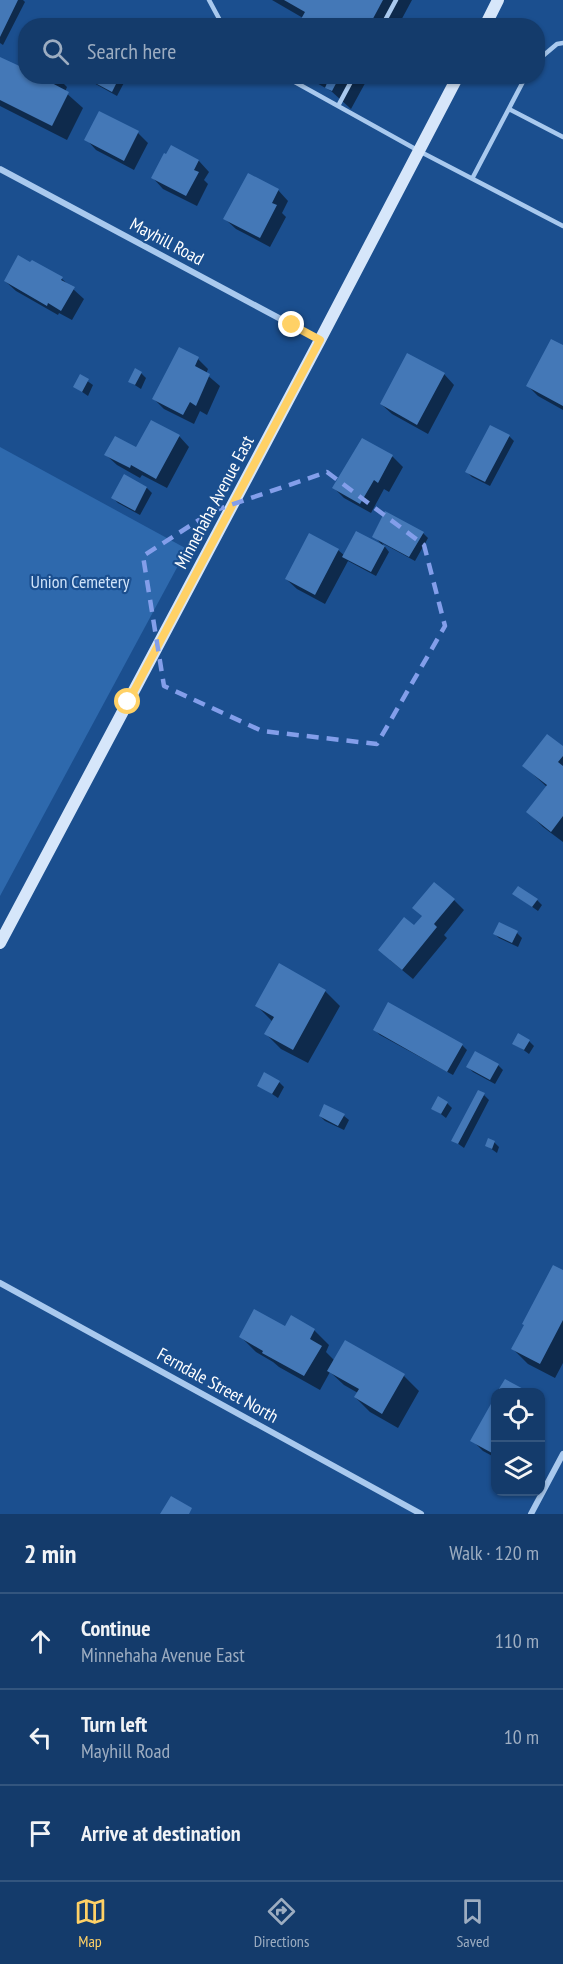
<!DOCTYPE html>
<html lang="en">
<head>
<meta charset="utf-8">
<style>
  body { margin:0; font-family:"PT Sans Narrow",sans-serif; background:#214673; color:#f1f3f6 }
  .controls { position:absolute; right:18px; bottom:18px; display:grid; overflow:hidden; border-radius:12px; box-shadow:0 2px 4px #0004 }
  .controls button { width:54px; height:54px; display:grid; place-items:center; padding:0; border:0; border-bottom:2px solid #33557e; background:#143b6b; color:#f1f3f6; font:30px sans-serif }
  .stop { position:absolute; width:18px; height:18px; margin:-14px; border:4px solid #ffd166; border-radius:50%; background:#fff }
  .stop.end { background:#ffd166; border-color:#fff; box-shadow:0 2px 6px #0008 }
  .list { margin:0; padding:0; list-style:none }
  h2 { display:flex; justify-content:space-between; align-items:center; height:78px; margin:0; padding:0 24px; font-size:26px }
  h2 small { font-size:20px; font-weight:400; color:#9dadc1 }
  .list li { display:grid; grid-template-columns:39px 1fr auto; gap:18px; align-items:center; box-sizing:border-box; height:96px; padding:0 24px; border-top:2px solid #33557e }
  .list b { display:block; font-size:22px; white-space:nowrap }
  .list p { margin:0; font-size:20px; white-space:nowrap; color:#9dadc1 }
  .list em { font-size:20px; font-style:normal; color:#9dadc1 }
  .icon { flex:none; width:33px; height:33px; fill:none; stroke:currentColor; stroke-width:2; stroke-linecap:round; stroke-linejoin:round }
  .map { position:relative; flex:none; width:563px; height:1514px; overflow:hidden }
  .search { position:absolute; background:#143b6b; box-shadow:0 2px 4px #0004; left:18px; right:18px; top:18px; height:66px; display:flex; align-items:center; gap:15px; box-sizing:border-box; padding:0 21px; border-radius:24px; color:#9dadc1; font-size:22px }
  .sheet { height:366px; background:#143b6b }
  nav { display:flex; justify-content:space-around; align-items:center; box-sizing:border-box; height:84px; border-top:2px solid #33557e; background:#143b6b; font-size:16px; color:#9dadc1 }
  nav a { display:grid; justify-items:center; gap:3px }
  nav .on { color:#ffd166 }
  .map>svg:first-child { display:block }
  .green { fill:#2e69ad }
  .shadow { fill:#0007 }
  .building { fill:#4478b7 }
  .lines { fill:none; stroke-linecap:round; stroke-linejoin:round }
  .lane { stroke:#a9c9ee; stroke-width:4.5 }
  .street { stroke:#a9c9ee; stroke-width:6 }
  .secondary { stroke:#d6e6fa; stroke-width:12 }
  .route { stroke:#ffd166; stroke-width:8 }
  .marked { fill:none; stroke:#839eea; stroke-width:4.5; stroke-dasharray:12 8; stroke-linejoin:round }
  .labels { text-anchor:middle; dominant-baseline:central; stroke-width:4.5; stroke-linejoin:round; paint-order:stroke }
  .street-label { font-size:18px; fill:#fff; stroke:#1b4f8f }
  .park-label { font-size:18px; fill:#cfe3fa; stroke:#1b4f8f }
</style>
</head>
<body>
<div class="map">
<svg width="563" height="1514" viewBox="0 0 563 1514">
  <rect width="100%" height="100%" fill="#1b4f8f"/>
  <path class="green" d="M0,447l187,102 -187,347z"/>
  <path class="shadow" d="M0,0h23l2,2 -22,43 -3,-2z
    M272,0h140l-14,26h-99l4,-8z
    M0,58l26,18h30l11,11 -2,5 18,16 -16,32 -67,-34z
    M87,76h40v1l-10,19 -25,-14z
    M304,76h65l-18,33 -20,-18z
    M138,133l10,10 -14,27 -38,-20 -10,-11z
    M171,147l28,14 10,11 -5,8 4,4 -11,22 -34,-17 -10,-11z
    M278,190l10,11 -6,12 4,4 -16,30 -34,-18 -11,-10z
    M62,279l22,20 -12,21 -13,-7 -1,2 -42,-24 -11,-10z
    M563,347v63l-25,-14 -10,-10z
    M198,359l10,10 -2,5 14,12 -13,29 -7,-4 -6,13 -30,-15 -10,-10z
    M141,373l5,5 -5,11 -11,-7z
    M444,374l10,11 -26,49 -36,-20 -11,-10z
    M80,376l13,9 -5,11 -13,-9z
    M179,436l10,11 -22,41 -25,-13 -2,3 -23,-13 -11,-10 31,-6z
    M509,436l5,5 -24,45 -18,-9 -5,-5z
    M362,440l31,17 10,10 -14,25 -5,-3 -13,24 -27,-15 -10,-10z
    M125,476l22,12 5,5 -12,22 -22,-12 -5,-5z
    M423,533l5,5 -13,23 -33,-18 7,9 -13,24 -28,-15 -23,43 -28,-15 -11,-10 52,-29 7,6 37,-11 -8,-9z
    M563,748v94l-20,-15 -15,-15 19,-25 -23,-21z
    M514,894l23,6 5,5 -4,6z
    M454,900l10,10 -20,25 3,3 -34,41 -23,-19 24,-32z
    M499,924l18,9 5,5 -4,9 -19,-9 -5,-5z
    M325,991l15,15 -32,57 -27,-14 -15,-15 7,-12 -16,-16z
    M375,1030l87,15 5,5 -14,25 -73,-40z
    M529,1041l5,5 -5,8 -15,-11z
    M498,1065l5,5 -8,14 -22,-12 -5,-5z
    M279,1082l5,5 -6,11 -19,-13z
    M484,1095l5,5 -25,48 -11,-8z
    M447,1103l5,5 -6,10 -13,-10z
    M320,1116h24l5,4 -5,10 -19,-9z
    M494,1142l5,5 -2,6 -11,-8z
    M563,1272v91l-8,15 -27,-14 -15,-15z
    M286,1328l28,2 15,15 -3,7 9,9 10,-19 59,34 15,15 -21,37 -28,-16 -15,-15 3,-4 -14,-8 -14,-13 -10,18 -41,-23 -6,-5 -17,-10 -15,-15z
    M496,1398v60l-13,-7 -11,-11z"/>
  <path class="building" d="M0,0h18l-18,37z
    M284,0h99l-14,26h-72l8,-14z
    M0,57l26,12v7h24l-2,5 21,11 -17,34 -52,-26z
    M82,76h38l-8,16z
    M316,76h24l-8,15 -7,-3 2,-5z
    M99,111l40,20 -15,30 -40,-21z
    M171,145l28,15 -5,10 5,2 -13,24 -35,-18 13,-25 2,1z
    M248,173l31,16 -7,14 5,2 -17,33 -37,-19z
    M18,255l12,7 2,-2 31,17 -2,3 14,7 -14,24 -13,-8 -1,3 -43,-25z
    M551,339l12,6v61l-37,-20z
    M179,347l20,10 -4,9 15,8 -14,32 -6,-4 -7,13 -31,-16z
    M407,353l38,20 -28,52 -37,-21z
    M135,368l7,4 -7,13 -7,-3z
    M80,374l9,5 -7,13 -9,-5z
    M151,420l29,15 -24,44 -25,-14 -1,3 -26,-13 11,-19 21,11z
    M490,425l20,10 -25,47 -20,-10z
    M362,438l31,17 -15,28 -4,-3 -14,24 -28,-16z
    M124,474l23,13 -12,24 -24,-13z
    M385,511l39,21 -15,25 -37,-20z
    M356,531l29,15 -14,26 -29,-15z
    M309,533l30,16 -24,46 -30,-16z
    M547,734l16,12v10l-5,6 5,4v50l-12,16 -25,-20 21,-27 -25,-19z
    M434,882l21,17 -21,25 3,3 -35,43 -24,-20 26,-33 10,8 8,-9 -10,-8z
    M518,886l20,13 -6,8 -20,-13z
    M499,922l19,9 -6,12 -19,-9z
    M279,963l47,27 -33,60 -29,-16 10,-17 -19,-11z
    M388,1002l75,42 -16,28 -74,-42z
    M518,1033l12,7 -6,10 -12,-6z
    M475,1051l24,13 -9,16 -24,-13z
    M264,1072l16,9 -8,13 -15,-8z
    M478,1090l7,3 -27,51 -7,-3z
    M438,1096l10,6 -7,12 -10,-5z
    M324,1104l21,10 -7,12 -19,-10z
    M488,1138l7,3 -3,8 -7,-3z
    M553,1265l10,5v50l-23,44 -29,-15 13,-24 -2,-1z
    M254,1309l31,17 6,-11 24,14 -5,10 12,7 -18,30 -42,-23 1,-2 -24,-14z
    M345,1340l60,34 -23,40 -28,-17 5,-8 -32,-18z
    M505,1379l24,13h-32z
    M496,1395v52l-4,6 -22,-12z
    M171,1496l21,12 -3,6h-29z"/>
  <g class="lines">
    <path class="lane" d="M209,0l14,26
      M382,26l14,-26
      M538,60l19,-16 6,-1
      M284,76l135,75 144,75
      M338,106l16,-30
      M509,109l54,28
      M473,177l53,-101"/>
    <path class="street" d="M0,169l320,171
      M0,1283l421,231
      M531,1514l32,-60"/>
    <path class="secondary" d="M485,26l13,-26
      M0,943l320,-603 138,-264"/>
  </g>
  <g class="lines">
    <path class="route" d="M128,702l192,-362 -28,-15"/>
  </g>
  <path class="marked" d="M327,472l97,73 21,81 -68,118 -115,-13 -98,-45 -21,-130 70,-45z"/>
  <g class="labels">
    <g class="street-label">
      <text transform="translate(167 241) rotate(28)">Mayhill Road</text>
      <text transform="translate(214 502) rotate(-62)">Minnehaha Avenue East</text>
      <text transform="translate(218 1385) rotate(29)">Ferndale Street North</text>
    </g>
    <g class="park-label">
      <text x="80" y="581">Union Cemetery</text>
    </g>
  </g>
</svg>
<div class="controls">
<button><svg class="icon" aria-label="locate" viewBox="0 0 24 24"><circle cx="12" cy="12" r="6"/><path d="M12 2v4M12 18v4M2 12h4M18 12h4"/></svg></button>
<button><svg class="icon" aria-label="layers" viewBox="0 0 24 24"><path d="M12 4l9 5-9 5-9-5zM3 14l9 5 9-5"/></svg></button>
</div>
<div class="stop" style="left:128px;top:702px"></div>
<div class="stop end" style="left:292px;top:325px"></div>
<div class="search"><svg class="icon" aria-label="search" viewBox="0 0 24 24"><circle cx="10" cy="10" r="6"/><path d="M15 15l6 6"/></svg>Search here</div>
</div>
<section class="sheet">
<h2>2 min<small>Walk · 120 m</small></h2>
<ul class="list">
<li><svg class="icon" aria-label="ahead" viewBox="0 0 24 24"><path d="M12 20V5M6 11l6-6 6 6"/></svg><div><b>Continue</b><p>Minnehaha Avenue East</p></div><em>110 m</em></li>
<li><svg class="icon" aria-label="left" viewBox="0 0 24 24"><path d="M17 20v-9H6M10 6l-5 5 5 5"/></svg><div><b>Turn left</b><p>Mayhill Road</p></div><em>10 m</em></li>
<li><svg class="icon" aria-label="arrive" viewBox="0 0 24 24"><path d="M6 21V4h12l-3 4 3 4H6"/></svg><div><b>Arrive at destination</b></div></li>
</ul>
</section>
<nav>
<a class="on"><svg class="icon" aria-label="map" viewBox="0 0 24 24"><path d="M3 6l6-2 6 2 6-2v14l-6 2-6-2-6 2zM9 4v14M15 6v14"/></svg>Map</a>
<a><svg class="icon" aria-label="directions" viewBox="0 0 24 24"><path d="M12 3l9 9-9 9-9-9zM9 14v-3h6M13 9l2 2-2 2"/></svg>Directions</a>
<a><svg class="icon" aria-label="saved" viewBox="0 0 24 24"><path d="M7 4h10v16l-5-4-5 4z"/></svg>Saved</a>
</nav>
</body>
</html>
